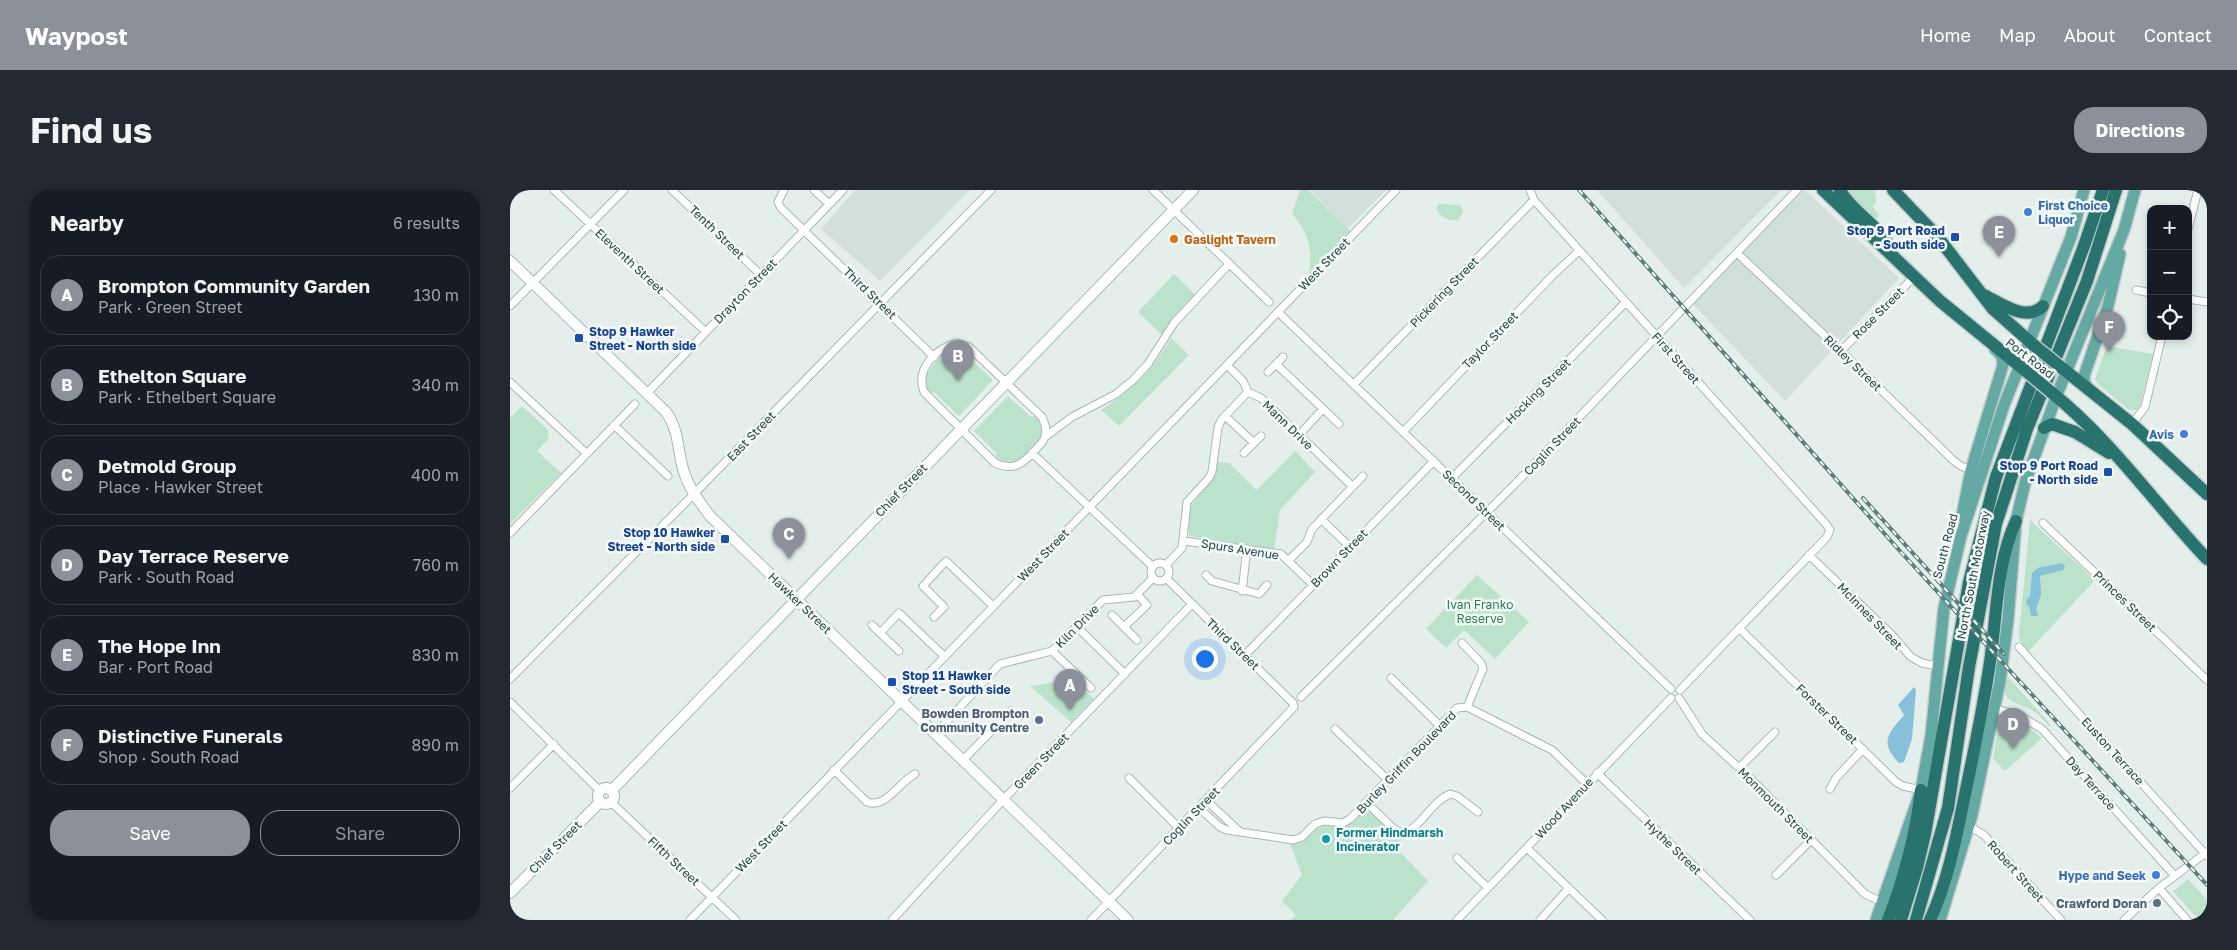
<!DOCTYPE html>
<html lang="en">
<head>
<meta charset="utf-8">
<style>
  body { margin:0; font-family:"Golos Text",sans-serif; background:#242831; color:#f1f3f6 }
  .controls { position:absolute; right:15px; top:15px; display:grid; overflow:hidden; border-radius:10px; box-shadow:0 2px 8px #0003 }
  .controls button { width:45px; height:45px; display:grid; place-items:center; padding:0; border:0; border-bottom:1px solid #363941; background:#171b24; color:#f1f3f6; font:25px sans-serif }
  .you { position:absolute; left:694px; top:468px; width:18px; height:18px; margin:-12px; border:4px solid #fff; border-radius:50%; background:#1a73e8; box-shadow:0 0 0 8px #1a73e833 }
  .badge { display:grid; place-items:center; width:32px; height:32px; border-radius:50%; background:#8c9099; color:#fff; font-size:16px; font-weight:700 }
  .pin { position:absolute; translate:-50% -41px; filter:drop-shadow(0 1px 2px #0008) }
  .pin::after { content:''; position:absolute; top:26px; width:18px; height:15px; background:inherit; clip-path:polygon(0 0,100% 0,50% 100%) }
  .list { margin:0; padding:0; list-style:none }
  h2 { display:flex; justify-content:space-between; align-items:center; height:65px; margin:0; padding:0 20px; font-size:21px }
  h2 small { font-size:16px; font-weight:400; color:#9ea1a6 }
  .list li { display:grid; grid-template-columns:32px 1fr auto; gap:15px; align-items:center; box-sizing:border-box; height:80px; margin:0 10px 10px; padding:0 10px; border:1px solid #363941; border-radius:20px }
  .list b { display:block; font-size:19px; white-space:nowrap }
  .list p { margin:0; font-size:16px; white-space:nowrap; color:#9ea1a6 }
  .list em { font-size:16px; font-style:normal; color:#9ea1a6 }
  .actions { display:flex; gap:10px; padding:15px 20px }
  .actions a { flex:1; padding:11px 0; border:1px solid #8c9099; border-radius:20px; text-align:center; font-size:18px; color:#8c9099 }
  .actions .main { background:#8c9099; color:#fff }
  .icon { flex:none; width:28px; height:28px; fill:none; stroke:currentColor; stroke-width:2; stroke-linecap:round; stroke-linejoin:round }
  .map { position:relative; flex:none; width:1697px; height:730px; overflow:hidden; border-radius:20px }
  header { display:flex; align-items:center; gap:30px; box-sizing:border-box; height:70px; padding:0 25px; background:#8c9099; color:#fff }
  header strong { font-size:24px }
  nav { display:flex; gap:28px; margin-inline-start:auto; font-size:18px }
  .intro { display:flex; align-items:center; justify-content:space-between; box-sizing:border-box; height:120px; padding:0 30px }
  h1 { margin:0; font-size:35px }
  .button { padding:12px 22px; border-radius:20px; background:#8c9099; color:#fff; font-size:18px; font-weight:700 }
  main { display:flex; gap:30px; padding:0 30px }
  aside { flex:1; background:#171b24; border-radius:20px; box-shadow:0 2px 8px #0003 }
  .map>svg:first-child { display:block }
  .built { fill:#d2dfdb }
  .green { fill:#bbe2cb }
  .water { fill:#86c0d9 }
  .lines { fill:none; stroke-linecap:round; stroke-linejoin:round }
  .street-casing { stroke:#a6b8b5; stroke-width:9 }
  .secondary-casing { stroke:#a1bcb7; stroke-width:12 }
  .primary-casing { stroke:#c1cac9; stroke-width:14 }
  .highway-casing { stroke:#c1cac9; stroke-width:15 }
  .street { stroke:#fff; stroke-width:7 }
  .secondary { stroke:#fff; stroke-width:10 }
  .primary { stroke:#64a9a2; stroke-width:11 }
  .highway { stroke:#29736f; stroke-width:12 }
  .rail-casing { stroke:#5c7e7a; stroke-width:4 }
  .rail { stroke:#f5fbf9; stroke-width:2; stroke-dasharray:5.5; stroke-linecap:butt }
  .highway-bridge-casing { stroke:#c1cac9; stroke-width:15; stroke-linecap:butt }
  .highway-bridge { stroke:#29736f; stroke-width:12 }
  .shop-dot { fill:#3f7fe0; stroke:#f5fbf9; stroke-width:2 }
  .transit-dot { fill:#1a4fb4; stroke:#f5fbf9; stroke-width:2 }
  .food-dot { fill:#e8710a; stroke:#f5fbf9; stroke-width:2 }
  .service-dot { fill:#5c6f8a; stroke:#f5fbf9; stroke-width:2 }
  .culture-dot { fill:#0f9aa8; stroke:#f5fbf9; stroke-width:2 }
  .labels { text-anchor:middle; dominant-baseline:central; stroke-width:5; stroke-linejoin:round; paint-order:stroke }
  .shop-label { font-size:12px; font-weight:bold; fill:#366cbe; stroke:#f5fbf9; text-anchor:end }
  .transit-label { font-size:12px; font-weight:bold; fill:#164399; stroke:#f5fbf9; text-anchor:end }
  .street-label { font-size:12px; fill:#21433f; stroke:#f5fbf9 }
  .food-label { font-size:12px; font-weight:bold; fill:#c56008; stroke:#f5fbf9; text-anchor:start }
  .park-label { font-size:12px; fill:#267f56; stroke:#f5fbf9 }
  .service-label { font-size:12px; font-weight:bold; fill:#4e5e75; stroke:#f5fbf9; text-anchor:end }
  .culture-label { font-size:12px; font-weight:bold; fill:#0d838f; stroke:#f5fbf9; text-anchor:start }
</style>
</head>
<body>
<header>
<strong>Waypost</strong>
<nav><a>Home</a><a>Map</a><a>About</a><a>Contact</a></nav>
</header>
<div class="intro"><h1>Find us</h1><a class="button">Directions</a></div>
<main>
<aside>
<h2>Nearby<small>6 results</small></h2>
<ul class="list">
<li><span class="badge">A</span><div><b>Brompton Community Garden</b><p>Park · Green Street</p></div><em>130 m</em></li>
<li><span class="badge">B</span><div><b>Ethelton Square</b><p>Park · Ethelbert Square</p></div><em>340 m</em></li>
<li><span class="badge">C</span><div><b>Detmold Group</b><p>Place · Hawker Street</p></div><em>400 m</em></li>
<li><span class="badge">D</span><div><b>Day Terrace Reserve</b><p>Park · South Road</p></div><em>760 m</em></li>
<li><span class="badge">E</span><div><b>The Hope Inn</b><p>Bar · Port Road</p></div><em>830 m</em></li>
<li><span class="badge">F</span><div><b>Distinctive Funerals</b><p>Shop · South Road</p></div><em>890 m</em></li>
</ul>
<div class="actions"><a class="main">Save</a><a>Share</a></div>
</aside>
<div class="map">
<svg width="1697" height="730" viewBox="0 0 1697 730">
  <rect width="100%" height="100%" fill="#e4efec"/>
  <path class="built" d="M345,0h115l-90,91 -59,-52z
    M800,0h76l-39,39z
    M1087,0h184l-97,98z
    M1293,0h2l94,88 -114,123 -92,-97z"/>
  <path class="green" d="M790,0h8l42,41 -41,42c4,-23 -1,-42 -17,-59z
    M1336,0h29l1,12 -3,5 6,8 -4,5 -24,-22z
    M929,14l21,1 3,6 -5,9c-10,1 -18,-3 -22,-12z
    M664,84l22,21 -24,25 -10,15 -24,-23z
    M661,148l18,17 -70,71 -18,-16c30,-19 53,-41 70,-72z
    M1597,156l46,8 -14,56h-10l-31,-26 -3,-5z
    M449,157l11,6 -2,4 25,23 -34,36 -25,-24 -4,2 -5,-5v-14l20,-24z
    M498,206l23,21 4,-1c19,16 -8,47 -26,48 -6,0 -9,-3 -13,-7v-4l-22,-22z
    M12,216l26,24 1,8 -12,13 24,22 -51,51v-106z
    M785,261l20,21 -35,38 -6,40 -85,-14 -1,-26 25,-33 3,-15 13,1 28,27z
    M1520,330l65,60 -66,71 -9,-10 -1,-7z
    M967,385l52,47 -34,37 -31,-29 -18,18 -20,-19z
    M1498,487l43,48 -2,1c-4,-4 -9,-10 -14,-14 -16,-11 -38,-7 -27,-35z
    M552,491l5,7 6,-6h3l18,17 -23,23 -41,-36z
    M1490,526l27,10 15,12 -37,33 -12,-12z
    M861,622l27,24 6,1 -9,10 33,34 -35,39h-102l5,-5 -14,-14 20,-26 -12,-31 14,-3 14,-13 9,-4 18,2 17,-13z
    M1678,689l19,21v20h-8l-26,-29z"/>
  <path class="water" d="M1552,373l3,4 -2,3 -23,6 1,19 -5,14 2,7h-7l-2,-10 -3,-2 1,-6 3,-1 2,-24 6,-5z
    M1404,497l2,3 -4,49 -8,23 -5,1c-20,-21 -11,-29 5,-48l-6,-10z"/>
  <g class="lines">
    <defs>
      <path id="street" d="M44,0l152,142
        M162,0l89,85
        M274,0l-6,12 3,6 153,149
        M304,0l15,14
        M643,0l116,112
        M1020,0l4,10 292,324 4,6 -3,7 -147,153
        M1678,39l10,-39
        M1227,63l104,98 113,110 7,5 10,4
        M1626,100l15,3
        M1678,109l19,3
        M0,116l114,-116
        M768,122l393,377
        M447,153l12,4 73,70c3,7 5,12 3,19 -1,6 -5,9 -9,13 -12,14 -22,23 -41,14l-71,-71c-9,-23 12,-44 33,-49z
        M1331,161l74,-75
        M766,174l63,60
        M717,175l16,16 5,11 13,6 91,88
        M758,182l15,-15
        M0,192l76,71
        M844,194l180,-184
        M138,202l195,-202
        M715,226l29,27
        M1622,234l13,-17 17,-71
        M104,235l54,51
        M893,242l149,-156 27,-25
        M789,245l24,-26
        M535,247l27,-20 44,-23 17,-14 15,-16 26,-41 55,-59
        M522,263l120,113
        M734,263l17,-17
        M942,288l173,-175
        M811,329l29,28
        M1533,333l164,157
        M0,343l125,-129
        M674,351l97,13 32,31
        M1299,365l83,80 19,22 11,6 15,3
        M779,370l18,-18 5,-13 51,-53
        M641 382a9 9 0 1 1 18 0a9 9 0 1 1-18 0Z
        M656,375l16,-17 5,-46 22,-24 3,-6 6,-45 4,-8 26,-27
        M696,385l6,6 47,13 8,-9
        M732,401l5,-42
        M602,425l25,25
        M424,427l10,-10 -21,-21 23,-25 47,45
        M362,435l8,8
        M566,436l49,48
        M614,437l23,-22 -10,-11
        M1229,438l157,154 7,4 18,4
        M952,453l19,20 2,6 -16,38
        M1509,457l188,209
        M389,461l-19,-18 19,-20 46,44
        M542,461l39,37
        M735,465l189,-194
        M881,488l49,48
        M0,489l179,-180 302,-309
        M791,507l215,-214 281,-293
        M1169,508l23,36 48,44 115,116 17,8
        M0,512l90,89
        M1484,519l25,6 23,14 133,147
        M825,539l53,51
        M425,544l65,-70 52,-13 51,-51 31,-3 19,-19
        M452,571l49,-50
        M1229,578l36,-36
        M324,580l33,32c19,7 32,-20 48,-28
        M1087,583l153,147
        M619,588l50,50
        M0,598l44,-44
        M1320,599l6,-11 27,-29
        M696,610l32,30
        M101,612l125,118
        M857,613l27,26 10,5c19,-9 27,-32 46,-40l7,2 21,16
        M689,618l21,19 7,3 66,10 9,-3 13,-13 9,-3 19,2 7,-4 107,-111 10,-1 85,43 35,34
        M1459,636l15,9 77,85
        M1017,658l75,72
        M947,668l31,30
        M1266,685l35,-35
        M1649,698l28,32
        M180,730l706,-730
        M382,730l111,-120 189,-196
        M581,730l203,-213 -1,-4 -127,-125
        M947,730l214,-222
        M1030,730l29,-32
        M1614,730l35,-32 48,-36"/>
      <path id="secondary" d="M0,71l156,151c14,19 11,39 18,60 5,17 16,30 26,44l418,404
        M88 606a8 8 0 1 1 16 0a8 8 0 1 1-16 0Z
        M101,601l582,-601
        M0,703l90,-91"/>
      <path id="primary" d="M1579,200l-5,-8v-6l24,-70 12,-52
        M1452,326l9,-46 32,-105 -1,-9 -7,-7
        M1366,730l45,-130 10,-54 13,-128 17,-72 43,-131 67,-168 13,-47
        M1430,730l32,-105 28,-134 8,-62 8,-98 9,-38 31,-86 68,-167 11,-40"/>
      <path id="highway" d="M1313,0l117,111 87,71
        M1330,0c9,19 37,34 49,56
        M1383,0l44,46 56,73 43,38
        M1474,105c16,8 43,28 59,11
        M1552,178l70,56 75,70
        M1541,202c61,49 103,111 156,167
        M1534,238l8,-4 23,8 34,21
        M1378,730c16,-42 28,-86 33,-130
        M1391,730l16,-52 8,-34 44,-252 27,-105 88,-231 19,-56
        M1406,730l32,-112 21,-141 27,-143 31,-95 60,-148 29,-91
        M1420,730c17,-37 25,-77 33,-116 10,-48 20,-94 27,-142 7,-46 6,-98 26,-141"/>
    </defs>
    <use href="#street" class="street-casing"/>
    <use href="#secondary" class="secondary-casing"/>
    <use href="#primary" class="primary-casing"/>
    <use href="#highway" class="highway-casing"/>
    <use href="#street" class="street"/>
    <use href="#secondary" class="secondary"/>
    <use href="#primary" class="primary"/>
    <use href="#highway" class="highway"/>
    <defs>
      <path id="rail" d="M1069,0l320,360 308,335
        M1353,308l141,156"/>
    </defs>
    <use href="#rail" class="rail-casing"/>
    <use href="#rail" class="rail"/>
    <defs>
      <path id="highway-bridge" d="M1526,157l26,21
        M1517,182l24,20"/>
    </defs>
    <use href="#highway-bridge" class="highway-bridge-casing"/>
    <use href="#highway-bridge" class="highway-bridge"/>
  </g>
  <g class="shop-dot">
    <circle cx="1518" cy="22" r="5"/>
    <circle cx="1674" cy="244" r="5"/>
    <circle cx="1646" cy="685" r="5"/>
  </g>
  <g class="transit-dot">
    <rect x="1440" y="42" width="10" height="10" rx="2.5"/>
    <rect x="64" y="143" width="10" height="10" rx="2.5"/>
    <rect x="1593" y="277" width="10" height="10" rx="2.5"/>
    <rect x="210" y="344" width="10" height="10" rx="2.5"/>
    <rect x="377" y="487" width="10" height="10" rx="2.5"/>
  </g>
  <circle class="food-dot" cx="664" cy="49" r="5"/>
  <g class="service-dot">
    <circle cx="529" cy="530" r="5"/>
    <circle cx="1647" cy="713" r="5"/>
  </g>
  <circle class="culture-dot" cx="816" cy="649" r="5"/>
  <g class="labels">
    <g class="shop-label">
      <text x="1528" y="15" text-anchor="start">First Choice<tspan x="1528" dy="14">Liquor</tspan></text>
      <text x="1664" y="244">Avis</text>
      <text x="1636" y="685">Hype and Seek</text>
    </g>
    <g class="transit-label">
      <text x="1435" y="40">Stop 9 Port Road<tspan x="1435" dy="14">- South side</tspan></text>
      <text x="79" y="141" text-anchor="start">Stop 9 Hawker<tspan x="79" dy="14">Street - North side</tspan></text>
      <text x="1588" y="275">Stop 9 Port Road<tspan x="1588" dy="14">- North side</tspan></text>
      <text x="205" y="342">Stop 10 Hawker<tspan x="205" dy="14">Street - North side</tspan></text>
      <text x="392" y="485" text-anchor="start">Stop 11 Hawker<tspan x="392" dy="14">Street - South side</tspan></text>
    </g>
    <g class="street-label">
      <text transform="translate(207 42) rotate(44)">Tenth Street</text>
      <text transform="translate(120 71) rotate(43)">Eleventh Street</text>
      <text transform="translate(814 74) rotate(-46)">West Street</text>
      <text transform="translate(235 101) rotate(-46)">Drayton Street</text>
      <text transform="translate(934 102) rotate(-46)">Pickering Street</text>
      <text transform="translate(360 103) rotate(44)">Third Street</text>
      <text transform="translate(1368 123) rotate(-45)">Rose Street</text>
      <text transform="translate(980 150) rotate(-46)">Taylor Street</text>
      <text transform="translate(1166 168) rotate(48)">First Street</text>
      <text transform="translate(1520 168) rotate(38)">Port Road</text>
      <text transform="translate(1343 173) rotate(44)">Ridley Street</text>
      <text transform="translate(1028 201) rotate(-45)">Hocking Street</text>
      <text transform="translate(778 235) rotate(44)">Mann Drive</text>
      <text transform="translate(241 246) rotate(-46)">East Street</text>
      <text transform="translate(1042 256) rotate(-46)">Coglin Street</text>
      <text transform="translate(391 300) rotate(-46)">Chief Street</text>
      <text transform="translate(964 310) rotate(44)">Second Street</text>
      <text transform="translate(1435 356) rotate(-75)">South Road</text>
      <text transform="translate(730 359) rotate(9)">Spurs Avenue</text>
      <text transform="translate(533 365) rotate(-46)">West Street</text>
      <text transform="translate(829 368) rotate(-46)">Brown Street</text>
      <text transform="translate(1463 385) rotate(-79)">North South Motorway</text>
      <text transform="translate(1615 411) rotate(44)">Princes Street</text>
      <text transform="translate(290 413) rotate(44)">Hawker Street</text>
      <text transform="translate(1360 426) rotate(46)">McInnes Street</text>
      <text transform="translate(567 436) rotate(-45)">Kiln Drive</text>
      <text transform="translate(723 454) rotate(44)">Third Street</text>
      <text transform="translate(1317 524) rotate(44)">Forster Street</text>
      <text transform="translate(1603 561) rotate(48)">Euston Terrace</text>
      <text transform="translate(531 571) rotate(-46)">Green Street</text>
      <text transform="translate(896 572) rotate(-46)">Burley Griffin Boulevard</text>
      <text transform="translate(1581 593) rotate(48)">Day Terrace</text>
      <text transform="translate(1266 615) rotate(45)">Monmouth Street</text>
      <text transform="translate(1054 618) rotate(-47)">Wood Avenue</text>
      <text transform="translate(681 626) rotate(-46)">Coglin Street</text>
      <text transform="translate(251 656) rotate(-46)">West Street</text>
      <text transform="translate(45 657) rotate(-45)">Chief Street</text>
      <text transform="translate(1163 657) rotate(44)">Hythe Street</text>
      <text transform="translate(164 671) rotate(43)">Fifth Street</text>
      <text transform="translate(1506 681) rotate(48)">Robert Street</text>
    </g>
    <g class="food-label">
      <text x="674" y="49">Gaslight Tavern</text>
    </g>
    <g class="park-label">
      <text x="970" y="414">Ivan Franko<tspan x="970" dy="14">Reserve</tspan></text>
    </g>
    <g class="service-label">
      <text x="519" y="523">Bowden Brompton<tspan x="519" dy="14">Community Centre</tspan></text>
      <text x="1637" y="713">Crawford Doran</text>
    </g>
    <g class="culture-label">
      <text x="826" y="642">Former Hindmarsh<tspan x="826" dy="14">Incinerator</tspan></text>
    </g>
  </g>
</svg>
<div class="controls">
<button>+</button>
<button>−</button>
<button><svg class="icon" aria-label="locate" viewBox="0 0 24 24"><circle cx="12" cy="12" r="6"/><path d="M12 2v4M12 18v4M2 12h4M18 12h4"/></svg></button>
</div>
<div class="you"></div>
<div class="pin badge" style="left:560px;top:520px">A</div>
<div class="pin badge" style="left:448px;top:191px">B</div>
<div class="pin badge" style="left:279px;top:369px">C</div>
<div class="pin badge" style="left:1503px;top:559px">D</div>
<div class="pin badge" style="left:1489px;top:67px">E</div>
<div class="pin badge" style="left:1599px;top:162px">F</div>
</div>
</main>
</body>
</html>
